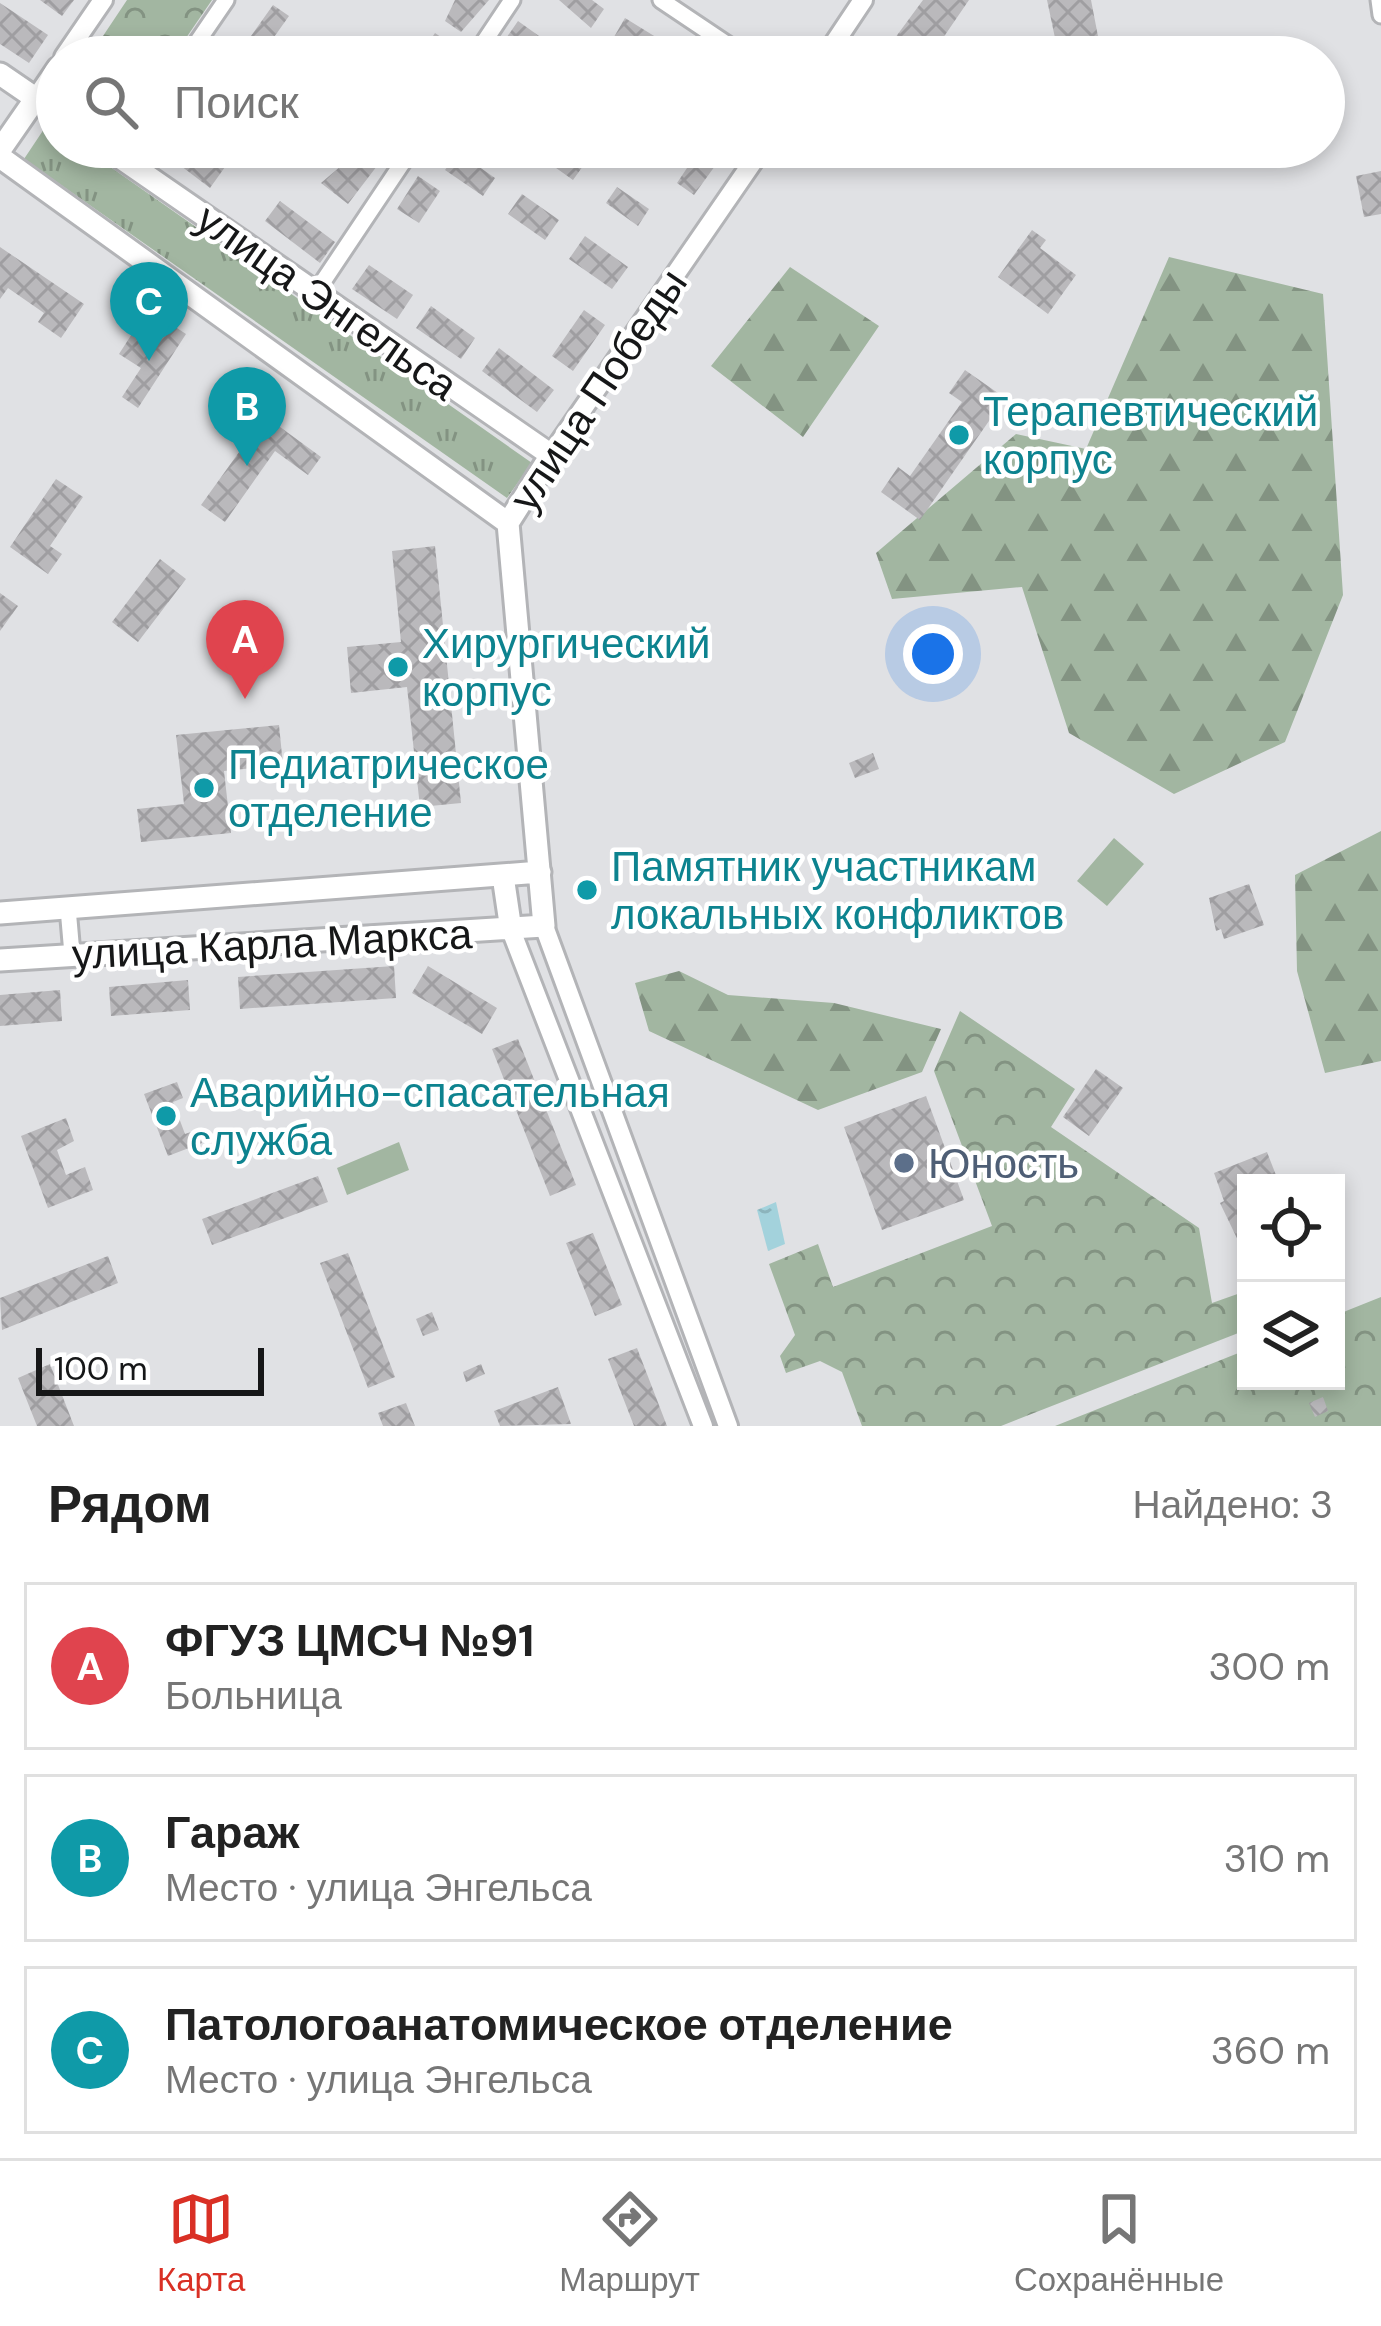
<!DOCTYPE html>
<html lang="ru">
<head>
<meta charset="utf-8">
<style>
  body { margin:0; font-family:"DM Sans",sans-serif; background:#f2f2f2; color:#222 }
  .controls { position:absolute; right:36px; bottom:36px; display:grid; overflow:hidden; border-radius:0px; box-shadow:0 6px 18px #0003 }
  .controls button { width:108px; height:108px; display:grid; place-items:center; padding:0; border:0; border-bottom:3px solid #e0e0e0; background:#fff; color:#222; font:60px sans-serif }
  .scale { position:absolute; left:36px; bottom:30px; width:228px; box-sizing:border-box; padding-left:12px; border:6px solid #161718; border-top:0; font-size:33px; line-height:42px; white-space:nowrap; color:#161718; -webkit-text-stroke:9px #fff; paint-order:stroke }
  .you { position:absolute; left:933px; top:654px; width:42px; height:42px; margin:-30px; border:9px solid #fff; border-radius:50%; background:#1a73e8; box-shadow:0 0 0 18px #1a73e833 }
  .badge { display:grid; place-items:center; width:78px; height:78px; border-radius:50%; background:#d93025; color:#fff; font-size:39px; font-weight:700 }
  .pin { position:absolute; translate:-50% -99px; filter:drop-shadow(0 3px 6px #0008) }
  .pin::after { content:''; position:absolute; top:63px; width:42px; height:36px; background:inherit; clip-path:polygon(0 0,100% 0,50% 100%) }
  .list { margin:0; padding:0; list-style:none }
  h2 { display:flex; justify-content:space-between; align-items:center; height:156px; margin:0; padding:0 48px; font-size:51px }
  h2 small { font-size:39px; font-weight:400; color:#767676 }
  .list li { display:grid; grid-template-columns:78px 1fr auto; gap:36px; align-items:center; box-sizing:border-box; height:168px; margin:0 24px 24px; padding:0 24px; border:3px solid #e0e0e0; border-radius:0px }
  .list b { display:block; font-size:45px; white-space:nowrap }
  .list p { margin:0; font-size:39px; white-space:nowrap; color:#767676 }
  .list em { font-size:39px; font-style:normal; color:#767676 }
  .icon { flex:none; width:66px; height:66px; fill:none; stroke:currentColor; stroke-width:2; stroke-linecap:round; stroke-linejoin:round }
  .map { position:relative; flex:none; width:1381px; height:1426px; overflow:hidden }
  .search { position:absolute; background:#fff; box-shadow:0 6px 18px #0003; left:36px; right:36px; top:36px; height:132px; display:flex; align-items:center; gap:30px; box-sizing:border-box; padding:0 42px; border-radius:66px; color:#767676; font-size:45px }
  .sheet { height:732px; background:#fff }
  nav { display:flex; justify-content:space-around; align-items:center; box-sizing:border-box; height:168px; border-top:3px solid #e0e0e0; background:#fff; font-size:33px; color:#767676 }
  nav a { display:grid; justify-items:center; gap:6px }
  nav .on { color:#d93025 }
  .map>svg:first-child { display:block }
  .grass { fill:url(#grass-tufts) }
  .forest { fill:url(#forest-firs) }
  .park { fill:url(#park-crowns) }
  .garden { fill:#a2b6a1 }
  .water { fill:url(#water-ripples) }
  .building { fill:url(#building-cross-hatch) }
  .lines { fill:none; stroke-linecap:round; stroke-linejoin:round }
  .minor-casing { stroke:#b3b4b7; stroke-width:21 }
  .tertiary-casing { stroke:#b3b4b7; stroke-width:24 }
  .secondary-casing { stroke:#b3b4b7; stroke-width:27 }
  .minor { stroke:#fff; stroke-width:15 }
  .tertiary { stroke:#fff; stroke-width:18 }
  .secondary { stroke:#fff; stroke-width:21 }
  .culture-dot { fill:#0f9aa8; stroke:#fff; stroke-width:4.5 }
  .service-dot { fill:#5c6f8a; stroke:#fff; stroke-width:4.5 }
  .labels { text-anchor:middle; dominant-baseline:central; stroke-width:9; stroke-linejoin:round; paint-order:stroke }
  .street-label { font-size:42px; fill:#161718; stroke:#fff }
  .culture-label { font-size:42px; fill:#0d838f; stroke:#fff; text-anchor:start }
  .service-label { font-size:42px; fill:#4e5e75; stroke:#fff; text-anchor:start }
</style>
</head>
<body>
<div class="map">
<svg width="1381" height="1426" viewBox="0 0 1381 1426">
  <defs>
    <pattern id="grass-tufts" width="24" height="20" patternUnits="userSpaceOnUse" patternTransform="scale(3)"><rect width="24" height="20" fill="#a2b6a1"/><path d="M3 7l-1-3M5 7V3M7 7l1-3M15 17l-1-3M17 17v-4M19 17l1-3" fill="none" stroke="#839382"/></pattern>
    <pattern id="forest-firs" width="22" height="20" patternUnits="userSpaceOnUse" patternTransform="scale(3)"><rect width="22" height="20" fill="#a2b6a1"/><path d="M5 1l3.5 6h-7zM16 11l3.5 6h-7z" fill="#839382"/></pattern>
    <pattern id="park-crowns" width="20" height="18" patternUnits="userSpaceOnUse" patternTransform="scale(3)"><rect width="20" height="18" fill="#a2b6a1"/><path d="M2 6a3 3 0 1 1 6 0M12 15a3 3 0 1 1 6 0" fill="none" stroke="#839382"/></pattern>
    <pattern id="water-ripples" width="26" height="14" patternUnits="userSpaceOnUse" patternTransform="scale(3)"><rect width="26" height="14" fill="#a3d2dc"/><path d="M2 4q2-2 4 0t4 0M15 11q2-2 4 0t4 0" fill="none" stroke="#8cb4bc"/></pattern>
    <pattern id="building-cross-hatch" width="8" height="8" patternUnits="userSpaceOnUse" patternTransform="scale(3)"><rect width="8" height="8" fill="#bab9bc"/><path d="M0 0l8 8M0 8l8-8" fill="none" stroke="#9f9ea1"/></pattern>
  </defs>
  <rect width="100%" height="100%" fill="#e0e1e4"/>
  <path class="grass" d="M48,123l9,7v17h25l450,316 -25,35 -483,-339z"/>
  <path class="forest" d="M1169,257l154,37 20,301 -58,147 -111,52 -105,-61 -47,-146 -130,12 -16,-46 140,-119 70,15z
    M790,267l89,59 -76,111 -92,-71z
    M1381,831v230l-56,12 -28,-102 -2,-96z
    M679,971l49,24 106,8 107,26 -19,43 -104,38 -169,-79 -14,-48z"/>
  <path class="park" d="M127,0h85l-39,57h-84z
    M960,1011l115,78 -24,38 148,101 13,75 34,-12v39l-245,96h-139l-20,-54 -22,-11 -34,12 -6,-17 15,-21 -26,-71 49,-20 15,43 159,-61 -58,-155z
    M1381,1297v129h-326l191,-76v31h90v-66z"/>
  <path class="garden" d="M1114,838l30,26 -37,42 -30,-25z
    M399,1142l10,28 -62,25 -10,-27z"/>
  <path class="water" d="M776,1202l9,42 -17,7 -11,-41z"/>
  <path class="building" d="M40,0h34l-12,16z
    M455,0h34l-28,32 -16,-11z
    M559,0h33l12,9 -13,19z
    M923,0h46l-39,57h-49z
    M1047,0h44l11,57h-43z
    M0,3l48,32 -19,28 -29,-19z
    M273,5l16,11 -27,38 -16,-11z
    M625,18l47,29 -6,10h-21l-31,-20z
    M518,21l28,20 -11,16h-42z
    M435,33l16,11 -8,13h-24z
    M156,147h43l26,20 -15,21z
    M550,147l33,19 -10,14 -31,-22z
    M701,147l19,12 -26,36 -17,-12z
    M362,148l18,14 -32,42 -27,-21z
    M458,152l37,26 -12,18 -38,-26z
    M1381,171v43l-17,3 -8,-41z
    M418,176l22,15 -21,32 -22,-14z
    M617,187l32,22 -11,17 -32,-23z
    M522,194l37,26 -14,20 -37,-26z
    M280,201l55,41 -15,21 -55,-42z
    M1032,230l14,10 -6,8 36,27 -28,39 -50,-37z
    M585,236l43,31 -16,22 -43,-30z
    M0,247l84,57 -23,34 -23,-16 6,-9 -36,-25 -8,11z
    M369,265l44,30 -16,24 -45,-30z
    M431,306l44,32 -14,21 -45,-31z
    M148,309l38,25 -48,74 -16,-11 19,-29 -22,-14z
    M584,310l21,15 -32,46 -21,-15z
    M499,348l55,42 -17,22 -55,-41z
    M965,370l40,28 -85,122 -39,-28 17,-25 12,9 52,-74 -13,-9z
    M265,416l56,41 -13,18 -33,-24 -50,71 -24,-17z
    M56,479l27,18 -33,49 12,8 -14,20 -38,-27z
    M435,546l26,257 -41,4 -13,-120 -56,6 -4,-46 54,-5 -9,-91z
    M160,559l26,20 -48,63 -26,-20z
    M0,593l18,13 -18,25z
    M279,725l4,40 -59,6 7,62 -90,9 -4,-33 47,-5 -8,-69z
    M873,753l6,16 -24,9 -6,-15z
    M1249,884l15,41 -40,14 -3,-10 -5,2 -7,-33z
    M394,966l2,32 -156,11 -2,-32z
    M428,966l69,42 -15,26 -70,-41z
    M188,980l2,30 -79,6 -2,-29z
    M60,990l2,31 -62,5v-31z
    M518,1039l58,146 -26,11 -58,-147z
    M1096,1069l27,19 -34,48 -26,-19z
    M177,1082l6,16 -10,4 12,32 12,-4 5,13 -34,13 -24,-62z
    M926,1096l38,104 -82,30 -38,-103z
    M66,1118l8,23 -17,9 9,25 19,-8 8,23 -45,18 -27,-72z
    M1267,1152l12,31h-33v74l-26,-54 4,-2 -10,-28z
    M318,1176l10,26 -116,43 -10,-26z
    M593,1233l29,72 -27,11 -29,-73z
    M348,1253l47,124 -27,11 -48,-125z
    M108,1256l10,27 -116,47 -2,-32z
    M432,1312l7,18 -16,6 -7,-17z
    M637,1348l30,78h-33l-26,-67z
    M50,1364l24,62h-37l-19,-48z
    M481,1364l4,10 -19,8 -3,-10z
    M558,1387l13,37 -71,2 -6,-15z
    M1323,1397l5,14 -13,6 -6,-14z
    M406,1403l9,23h-32l-5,-13z"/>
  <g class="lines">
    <defs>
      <path id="minor" d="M661,0l85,57
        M1379,0l2,15
        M187,57l39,-57
        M474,57l38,-57
        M314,295l99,-148
        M68,908l4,46"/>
      <path id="tertiary" d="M64,57l39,-57
        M825,57l38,-57
        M36,98l21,-31
        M551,455l212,-308
        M544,926l184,500
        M511,930l192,496"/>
      <path id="secondary" d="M0,74l57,39
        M0,150l36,-52
        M0,157l508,366
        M503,876l8,54
        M0,913l540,-41
        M0,960l544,-34 -36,-403 43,-68 -446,-308"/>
    </defs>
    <use href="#minor" class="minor-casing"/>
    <use href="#tertiary" class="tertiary-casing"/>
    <use href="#secondary" class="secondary-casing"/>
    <use href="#minor" class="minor"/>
    <use href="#tertiary" class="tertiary"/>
    <use href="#secondary" class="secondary"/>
  </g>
  <g class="culture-dot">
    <circle cx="959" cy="435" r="12"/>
    <circle cx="398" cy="667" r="12"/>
    <circle cx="204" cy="788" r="12"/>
    <circle cx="587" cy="890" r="12"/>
    <circle cx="166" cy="1116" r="12"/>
  </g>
  <circle class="service-dot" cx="904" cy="1163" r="12"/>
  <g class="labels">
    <g class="street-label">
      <text transform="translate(327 302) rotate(35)">улица Энгельса</text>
      <text transform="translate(598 390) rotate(-56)">улица Победы</text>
      <text transform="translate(272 944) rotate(-3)">улица Карла Маркса</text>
    </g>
    <g class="culture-label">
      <text x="983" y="411">Терапевтический<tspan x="983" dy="48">корпус</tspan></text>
      <text x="422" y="643">Хирургический<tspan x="422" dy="48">корпус</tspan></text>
      <text x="228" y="764">Педиатрическое<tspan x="228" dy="48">отделение</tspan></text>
      <text x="611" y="866">Памятник участникам<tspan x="611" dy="48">локальных конфликтов</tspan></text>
      <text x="190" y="1092">Аварийно-спасательная<tspan x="190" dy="48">служба</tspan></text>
    </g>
    <g class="service-label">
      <text x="928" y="1163">Юность</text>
    </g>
  </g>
</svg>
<div class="controls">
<button><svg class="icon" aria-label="locate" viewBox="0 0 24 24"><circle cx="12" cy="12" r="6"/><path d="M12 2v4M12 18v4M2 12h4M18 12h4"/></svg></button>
<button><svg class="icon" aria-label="layers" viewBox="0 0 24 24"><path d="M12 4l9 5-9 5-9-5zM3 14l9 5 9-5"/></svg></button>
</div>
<div class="scale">100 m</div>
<div class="you"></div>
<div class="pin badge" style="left:245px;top:699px;background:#e0444e">A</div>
<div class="pin badge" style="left:247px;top:466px;background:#0f9aa8">B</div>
<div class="pin badge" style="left:149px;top:361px;background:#0f9aa8">C</div>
<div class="search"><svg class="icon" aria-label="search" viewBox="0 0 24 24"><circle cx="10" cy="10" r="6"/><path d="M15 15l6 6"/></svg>Поиск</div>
</div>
<section class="sheet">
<h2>Рядом<small>Найдено: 3</small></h2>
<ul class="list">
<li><span class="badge" style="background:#e0444e">A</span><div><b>ФГУЗ ЦМСЧ №91</b><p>Больница</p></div><em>300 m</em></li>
<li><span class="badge" style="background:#0f9aa8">B</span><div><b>Гараж</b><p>Место · улица Энгельса</p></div><em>310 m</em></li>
<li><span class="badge" style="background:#0f9aa8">C</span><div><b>Патологоанатомическое отделение</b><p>Место · улица Энгельса</p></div><em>360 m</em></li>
</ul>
</section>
<nav>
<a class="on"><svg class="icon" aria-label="map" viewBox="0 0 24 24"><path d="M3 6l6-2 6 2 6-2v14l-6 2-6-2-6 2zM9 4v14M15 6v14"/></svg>Карта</a>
<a><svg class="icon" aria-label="directions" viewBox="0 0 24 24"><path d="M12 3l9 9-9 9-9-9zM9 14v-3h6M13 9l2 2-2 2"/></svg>Маршрут</a>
<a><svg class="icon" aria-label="saved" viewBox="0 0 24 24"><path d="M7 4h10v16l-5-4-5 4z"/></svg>Сохранённые</a>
</nav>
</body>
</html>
